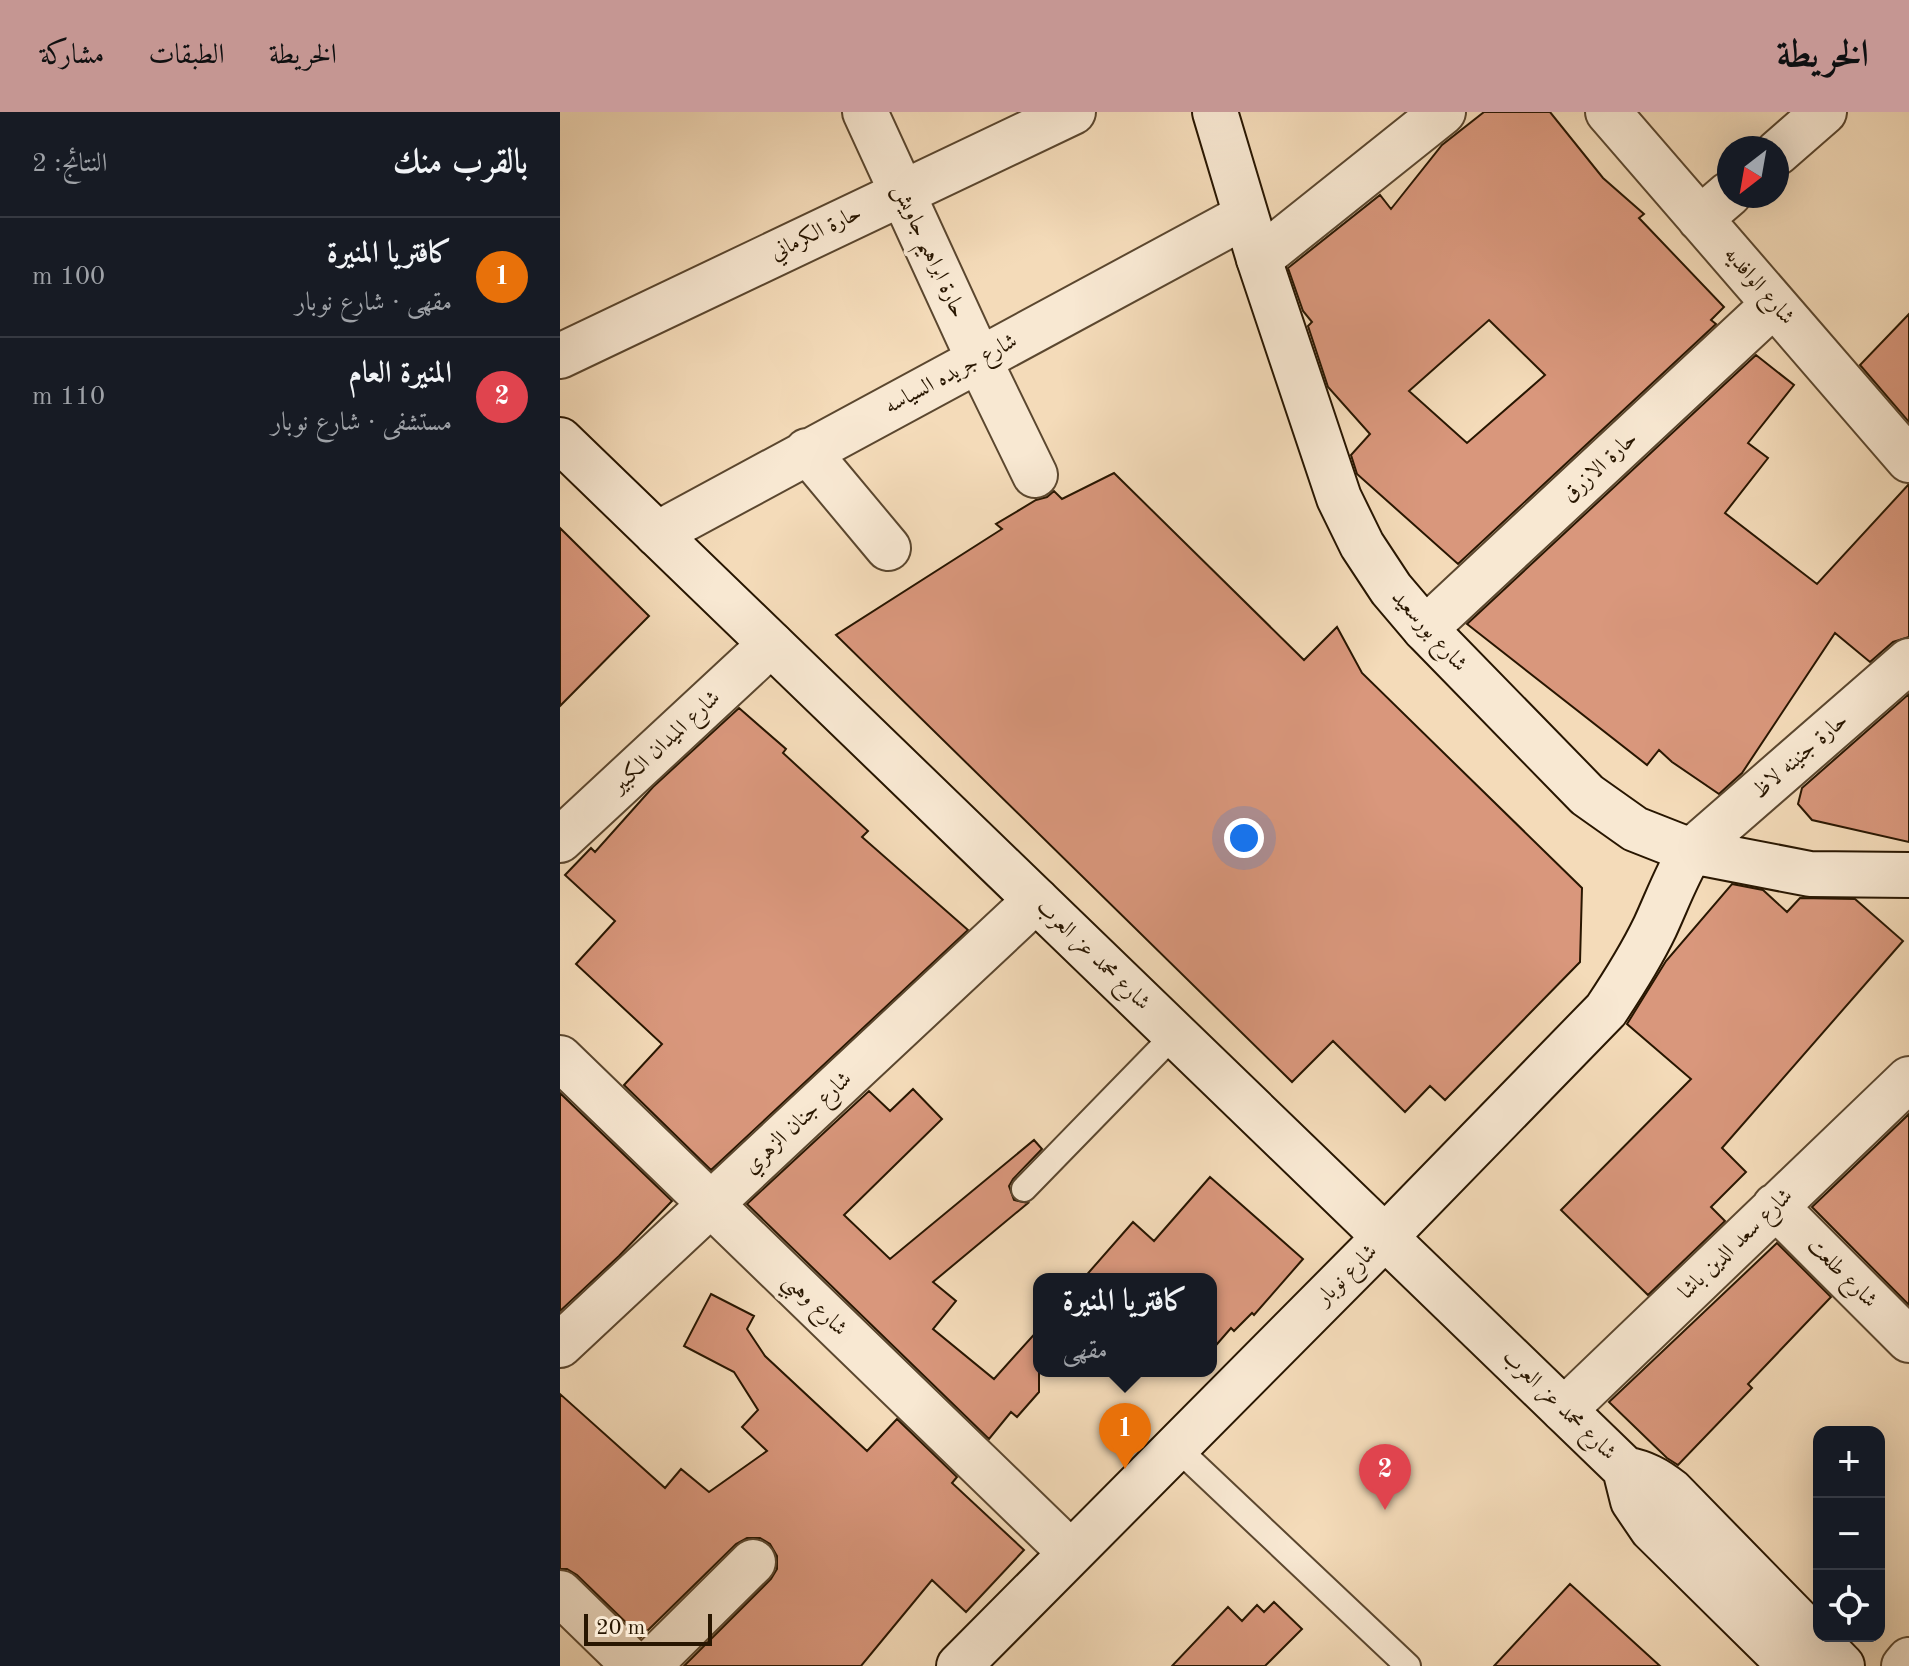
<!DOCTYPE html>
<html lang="ar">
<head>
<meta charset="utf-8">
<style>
  body { margin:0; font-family:"Old Standard TT",Amiri,serif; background:#20242c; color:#f1f3f6; direction:rtl }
  .controls { position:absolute; right:24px; bottom:24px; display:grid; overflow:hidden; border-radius:16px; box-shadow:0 8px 32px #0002 }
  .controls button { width:72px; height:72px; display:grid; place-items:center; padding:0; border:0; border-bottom:2px solid #363941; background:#171b24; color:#f1f3f6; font:40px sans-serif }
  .compass { position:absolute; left:1157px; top:24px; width:72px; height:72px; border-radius:50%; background:#171b24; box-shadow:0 8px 32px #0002; rotate:211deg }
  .scale { position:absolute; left:24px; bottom:20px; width:128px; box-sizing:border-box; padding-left:8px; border:4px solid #281601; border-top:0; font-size:22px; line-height:28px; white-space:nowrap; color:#281601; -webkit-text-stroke:6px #f8e8d2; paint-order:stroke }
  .you { position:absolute; left:684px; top:726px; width:28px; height:28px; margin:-20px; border:6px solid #fff; border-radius:50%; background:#1a73e8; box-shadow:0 0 0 12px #1a73e833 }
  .badge { display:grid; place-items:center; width:52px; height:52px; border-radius:50%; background:#c59692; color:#fff; font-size:26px; font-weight:700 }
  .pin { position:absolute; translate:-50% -66px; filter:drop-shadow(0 2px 4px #0008) }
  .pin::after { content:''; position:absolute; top:42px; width:28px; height:24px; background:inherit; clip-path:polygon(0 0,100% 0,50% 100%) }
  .popup { position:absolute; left:473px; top:1161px; width:184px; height:104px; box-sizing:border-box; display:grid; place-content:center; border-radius:16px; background:#171b24; filter:drop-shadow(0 2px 6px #0005); font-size:26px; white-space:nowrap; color:#9ea1a6 }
  .popup b { font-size:30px; color:#f1f3f6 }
  .popup::after { content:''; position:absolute; left:50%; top:100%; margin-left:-16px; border:16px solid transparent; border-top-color:#171b24 }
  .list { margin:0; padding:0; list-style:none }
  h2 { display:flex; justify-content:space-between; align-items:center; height:104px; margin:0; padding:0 32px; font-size:34px }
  h2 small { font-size:26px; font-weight:400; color:#9ea1a6 }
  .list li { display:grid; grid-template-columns:52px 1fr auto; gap:24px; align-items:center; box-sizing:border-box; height:120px; padding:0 32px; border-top:2px solid #363941 }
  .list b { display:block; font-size:30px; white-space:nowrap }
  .list p { margin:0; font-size:26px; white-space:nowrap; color:#9ea1a6 }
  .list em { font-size:26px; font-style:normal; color:#9ea1a6 }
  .icon { flex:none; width:44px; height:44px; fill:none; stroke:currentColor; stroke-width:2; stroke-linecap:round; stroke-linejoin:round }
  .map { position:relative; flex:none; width:1349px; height:1554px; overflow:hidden; direction:ltr }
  header { display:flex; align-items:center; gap:48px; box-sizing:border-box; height:112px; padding:0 40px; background:#c59692; color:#111 }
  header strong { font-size:38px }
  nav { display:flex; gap:44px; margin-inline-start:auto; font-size:28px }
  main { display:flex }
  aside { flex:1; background:#171b24 }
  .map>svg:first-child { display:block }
  .building { fill:#d9977c; stroke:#281601; stroke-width:2; fill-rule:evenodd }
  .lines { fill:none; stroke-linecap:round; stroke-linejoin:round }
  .lane-casing { stroke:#5b472f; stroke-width:28 }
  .street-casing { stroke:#5b472f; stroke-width:48 }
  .secondary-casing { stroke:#281601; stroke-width:48 }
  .lane { stroke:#f8e8d2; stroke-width:24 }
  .street { stroke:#f8e8d2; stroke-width:44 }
  .secondary { stroke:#f8e8d2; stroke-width:44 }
  .labels { text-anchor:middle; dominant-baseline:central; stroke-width:8; stroke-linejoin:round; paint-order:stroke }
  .street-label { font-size:22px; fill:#281601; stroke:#f8e8d2 }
</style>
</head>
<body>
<header>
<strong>الخريطة</strong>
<nav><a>الخريطة</a><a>الطبقات</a><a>مشاركة</a></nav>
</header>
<main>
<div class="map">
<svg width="1349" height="1554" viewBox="0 0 1349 1554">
  <rect width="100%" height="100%" fill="#f4dbb9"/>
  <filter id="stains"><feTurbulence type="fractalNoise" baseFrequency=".0025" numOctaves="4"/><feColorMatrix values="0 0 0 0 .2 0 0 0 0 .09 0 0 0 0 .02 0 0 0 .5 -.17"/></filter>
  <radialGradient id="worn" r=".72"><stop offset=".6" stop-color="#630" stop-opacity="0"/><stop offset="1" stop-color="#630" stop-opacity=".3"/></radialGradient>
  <path class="building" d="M924,0h66l53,66 41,36 -5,4 85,89 -13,13 5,4 -258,240 -101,-90 -6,-19 19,-21 -42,-47 -20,-61 4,-4 -9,-11 -15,-43 92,-73 11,14 51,-64zM929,208l56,55 -78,68 -58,-52z
    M1349,202v108l-49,-57z
    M1196,243l38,30 -46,58 20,15 -43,55 92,71 92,-100v153l-16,5 -23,20 -35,-29 -93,140 -23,21 -47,-32 -13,-12 -12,15 -180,-141z
    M554,361l190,187 33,-33 25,46 220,215 -2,74 -135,138 -15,-14 -25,26 -72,-71 -41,41 -456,-447 166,-106 -6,-5 40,-24 11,-3 7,-6 8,8z
    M0,416l89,88 -89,90z
    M1349,582v148l-97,-22 -14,-16 4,-16z
    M179,596l47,41 -3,4 85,78 -6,6 106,93 -257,240 -87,-85 38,-41 -86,-80 39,-43 -50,-46 26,-27 4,4 58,-65z
    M1172,772l31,6 24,22 13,-14 55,1 48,42 -181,207 24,24 -35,35 14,14 -77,74 -87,-85 130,-131 -64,-55 39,-63z
    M353,977l29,30 -98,96 46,44 144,-119 8,9 -29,30 -4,7 5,14 14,3 -95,79 23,19 -23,28 61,50 45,-50v63l-22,25 -6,-5 -22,27 -242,-235 122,-113 21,20z
    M0,981l112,108 -53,55 -59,55z
    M1349,1002v191l-97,-98z
    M650,1065l93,82 -49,56 -2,-2 -18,18 -3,-3 -20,23v-72h-128l50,-57 21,19z
    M1217,1131l54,54 -83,87 4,4 -74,77 -11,-7 -58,-56z
    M151,1182l43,22 -7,13 18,27 102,95 30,-32 60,58 -5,6 72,67 -58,62 -34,-32 -71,86h-177l87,-87 6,-10v-13l-7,-12 -10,-6h-13l-11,6 -95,93 -64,-62 -10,-6h-7v-175l105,94 16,-19 28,23 58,-41 -25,-24 16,-17 -24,-38 -50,-26z
    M1010,1472l90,82h-166z
    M714,1490l28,27 -37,37h-93l56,-59 14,14 15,-16 7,7z"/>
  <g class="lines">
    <defs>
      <path id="lane" d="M464,1077l151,-155
        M615,1334l233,220"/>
      <path id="street" d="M305,0l114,248 56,115
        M1048,0l301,348
        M1217,41l47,-41
        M1140,107l29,-25
        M699,147l184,-147
        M0,244l513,-244
        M247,339l81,97
        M97,422l588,-318
        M865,517l349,-325
        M0,728l211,-196
        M1131,739l218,-190
        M0,946l510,494
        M1215,1094l134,134
        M0,1233l476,-445
        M1004,1298l345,-331
        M0,1481l75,73
        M88,1554l105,-104
        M1344,1554l5,-6"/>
      <path id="secondary" d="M655,0l44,147 80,239 23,47 29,44 34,40 162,166 48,34 56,22 119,23 99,1
        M0,328l1065,1029c19,4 31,10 46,22l171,175
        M1065,1357l8,32 19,28 139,137
        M399,1554l426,-429 221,-227c18,-27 35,-54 49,-83 12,-26 21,-51 36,-76"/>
    </defs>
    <use href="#lane" class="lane-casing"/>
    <use href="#street" class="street-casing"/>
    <use href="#secondary" class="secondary-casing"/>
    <use href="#lane" class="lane"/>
    <use href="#street" class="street"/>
    <use href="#secondary" class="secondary"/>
  </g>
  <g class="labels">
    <g class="street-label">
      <text transform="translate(256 121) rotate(-26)">حارة الكرماني</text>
      <text transform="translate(369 139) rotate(65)">حارة ابراهيم جاويش</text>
      <text transform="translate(1199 174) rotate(49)">شارع الوافديه</text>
      <text transform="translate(391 262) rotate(-28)">شارع جريده السياسه</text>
      <text transform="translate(1040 355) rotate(-43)">حارة الازرق</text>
      <text transform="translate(869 519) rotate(48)">شارع بورسعيد</text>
      <text transform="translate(106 630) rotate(-43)">شارع الميدان الكبير</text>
      <text transform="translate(1240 644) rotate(-41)">حارة جنينه لاظ</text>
      <text transform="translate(533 843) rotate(44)">شارع محمد عز العرب</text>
      <text transform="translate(238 1011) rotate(-43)">شارع جنان الزهري</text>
      <text transform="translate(1176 1132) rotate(-44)">شارع سعد الدين باشا</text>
      <text transform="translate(1282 1161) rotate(45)">شارع طلعت</text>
      <text transform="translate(787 1163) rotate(-45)">شارع نوبار</text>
      <text transform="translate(255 1193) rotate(44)">شارع وهبي</text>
      <text transform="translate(999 1293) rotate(44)">شارع محمد عز العرب</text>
    </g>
  </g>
  <rect width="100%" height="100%" filter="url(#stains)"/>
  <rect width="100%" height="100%" fill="url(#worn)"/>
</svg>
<div class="controls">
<button>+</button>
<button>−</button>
<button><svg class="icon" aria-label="locate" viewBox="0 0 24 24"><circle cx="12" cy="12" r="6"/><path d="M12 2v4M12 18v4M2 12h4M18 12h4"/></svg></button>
</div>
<svg class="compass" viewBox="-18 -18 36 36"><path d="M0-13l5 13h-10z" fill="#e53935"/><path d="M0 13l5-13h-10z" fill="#9ea1a6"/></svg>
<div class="scale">20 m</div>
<div class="you"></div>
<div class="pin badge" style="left:565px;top:1357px;background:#e8710a">1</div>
<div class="popup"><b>كافتريا المنيرة</b>مقهى</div>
<div class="pin badge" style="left:825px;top:1398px;background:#e0444e">2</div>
</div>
<aside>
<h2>بالقرب منك<small>النتائج: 2</small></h2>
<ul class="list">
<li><span class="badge" style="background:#e8710a">1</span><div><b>كافتريا المنيرة</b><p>مقهى · شارع نوبار</p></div><em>100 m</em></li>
<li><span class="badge" style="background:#e0444e">2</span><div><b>المنيرة العام</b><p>مستشفى · شارع نوبار</p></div><em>110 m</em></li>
</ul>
</aside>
</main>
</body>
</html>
